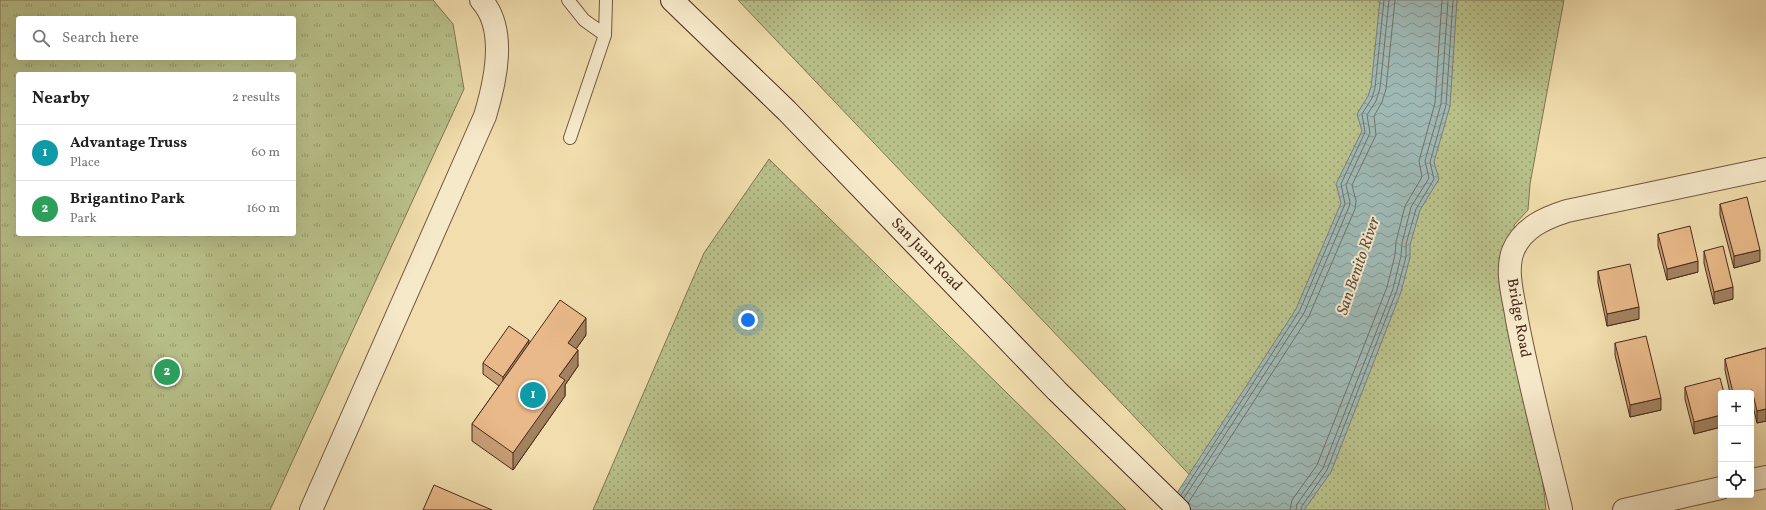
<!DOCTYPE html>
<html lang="en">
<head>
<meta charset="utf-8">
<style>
  body { margin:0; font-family:Vollkorn,serif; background:#f6f6f6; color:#222 }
  .controls { position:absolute; right:12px; bottom:12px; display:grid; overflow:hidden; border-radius:4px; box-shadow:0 4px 16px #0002 }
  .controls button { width:36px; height:36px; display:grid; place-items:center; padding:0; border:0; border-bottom:1px solid #e0e0e0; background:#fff; color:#222; font:20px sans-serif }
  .you { position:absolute; left:748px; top:320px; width:14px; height:14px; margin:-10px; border:3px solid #fff; border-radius:50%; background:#1a73e8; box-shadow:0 0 0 6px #1a73e833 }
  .badge { display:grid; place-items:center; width:26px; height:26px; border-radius:50%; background:#8f2418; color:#fff; font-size:13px; font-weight:700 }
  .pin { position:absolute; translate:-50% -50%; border:2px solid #fff; box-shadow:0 1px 4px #0006 }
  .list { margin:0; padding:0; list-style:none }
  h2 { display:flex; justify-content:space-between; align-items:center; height:52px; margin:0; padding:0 16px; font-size:17px }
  h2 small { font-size:13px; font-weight:400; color:#767676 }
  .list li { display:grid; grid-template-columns:26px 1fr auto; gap:12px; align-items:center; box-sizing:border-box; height:56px; padding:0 16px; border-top:1px solid #e0e0e0 }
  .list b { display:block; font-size:15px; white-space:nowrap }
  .list p { margin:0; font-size:13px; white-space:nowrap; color:#767676 }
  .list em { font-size:13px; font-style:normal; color:#767676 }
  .icon { flex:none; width:22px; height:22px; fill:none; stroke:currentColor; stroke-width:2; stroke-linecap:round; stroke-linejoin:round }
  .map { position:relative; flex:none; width:1766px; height:510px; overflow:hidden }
  .search { position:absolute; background:#fff; box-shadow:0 4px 16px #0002; left:16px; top:16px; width:280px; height:44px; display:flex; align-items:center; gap:10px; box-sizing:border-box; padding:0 14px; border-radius:4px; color:#767676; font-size:15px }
  .panel { position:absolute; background:#fff; box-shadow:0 4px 16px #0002; left:16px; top:72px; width:280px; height:164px; border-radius:4px }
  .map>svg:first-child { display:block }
  .grass { fill:url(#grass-dots); stroke:#817552 }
  .park { fill:url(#park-tufts); stroke:#817552; fill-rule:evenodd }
  .water { fill:url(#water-waves); stroke:#7d7f77 }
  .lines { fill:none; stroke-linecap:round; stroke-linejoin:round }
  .shore { stroke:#747168; stroke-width:1 }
  .service-casing { stroke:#735640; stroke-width:14 }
  .minor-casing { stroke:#735640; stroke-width:24 }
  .secondary-casing { stroke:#49291b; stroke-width:24 }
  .service { stroke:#f6e9ca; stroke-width:12 }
  .minor { stroke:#f6e9ca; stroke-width:22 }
  .secondary { stroke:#f6e9ca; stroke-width:22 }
  .wall { fill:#c89f76; stroke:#49291b }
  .shaded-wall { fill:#a38260; stroke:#49291b }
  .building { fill:#e9b989; stroke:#49291b }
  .labels { text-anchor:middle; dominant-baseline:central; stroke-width:4; stroke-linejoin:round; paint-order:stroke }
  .street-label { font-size:15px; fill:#49291b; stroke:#f6e9ca }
  .water-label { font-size:16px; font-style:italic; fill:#5e4d42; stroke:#f6e9ca }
</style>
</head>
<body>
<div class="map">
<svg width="1766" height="510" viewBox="0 0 1766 510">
  <defs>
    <pattern id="grass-dots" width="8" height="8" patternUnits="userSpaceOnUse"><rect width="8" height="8" fill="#b9c18a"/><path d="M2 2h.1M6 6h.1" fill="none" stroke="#989d70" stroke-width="1.8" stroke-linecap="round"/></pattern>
    <pattern id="park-tufts" width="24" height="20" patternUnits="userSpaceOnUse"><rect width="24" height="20" fill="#b9c18a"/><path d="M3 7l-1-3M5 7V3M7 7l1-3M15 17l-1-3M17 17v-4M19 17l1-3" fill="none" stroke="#989d70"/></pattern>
    <pattern id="water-waves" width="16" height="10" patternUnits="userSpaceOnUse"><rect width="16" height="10" fill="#9fb9b5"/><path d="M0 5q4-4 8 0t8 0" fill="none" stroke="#849692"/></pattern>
  </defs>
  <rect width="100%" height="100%" fill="#f1ddad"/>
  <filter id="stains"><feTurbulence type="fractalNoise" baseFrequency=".005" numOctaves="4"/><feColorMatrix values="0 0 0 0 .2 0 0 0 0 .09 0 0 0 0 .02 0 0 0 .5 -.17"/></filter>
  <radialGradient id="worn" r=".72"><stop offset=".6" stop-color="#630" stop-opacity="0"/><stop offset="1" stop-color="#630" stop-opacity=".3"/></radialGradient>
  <path class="grass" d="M738,0h826l-34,184 -2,26 -14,15 32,285h-323z
    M769,159l357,351h-533l111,-257z"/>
  <path class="park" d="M0,0h433l20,24 11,65 -194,421h-270zM18,18h276v40h-276zM18,74h276v160h-276z"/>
  <path class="water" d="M1380,0h77l-7,106 -16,56 5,17 -19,31 -10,35v12l-9,35 -70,180 -27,38h-138l130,-201 45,-106 -5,-19 26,-53 -5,-17 11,-18 3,-9z"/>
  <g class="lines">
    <path class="shore" d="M1181,495l119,-185 45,-106 -4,-20 24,-52 -3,-18 10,-16 3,-10 9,-88
      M1184,498l120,-185 45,-106 1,-5 -4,-17 24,-52 -3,-18 9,-14 4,-13 9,-88
      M1188,503l121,-187 46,-107 1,-8 -4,-16 24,-50 -2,-19 8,-14 4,-13 9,-89
      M1290,510l2,-10 25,-35 70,-178 8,-32 1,-13 9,-36 17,-29 -3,-16 16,-58 7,-103
      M1296,510l1,-6 26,-36 70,-179 8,-33 1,-13 9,-36 18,-29 -4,-17 16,-57 7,-104
      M1301,510l1,-4 25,-36 70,-180 9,-33v-13l10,-35 18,-30 -4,-17 16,-57 7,-105"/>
    <defs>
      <path id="service" d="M568,0l16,20 21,15
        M570,138l35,-103 1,-35"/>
      <path id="minor" d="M1751,480l15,-3
        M1561,509c-15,-63 -32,-126 -44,-189 -3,-22 -12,-48 -4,-69 9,-23 32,-33 54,-40l199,-42
        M311,510l174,-394c10,-33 23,-87 -4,-116
        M1624,510l97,-22"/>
      <path id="secondary" d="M672,0l115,111 270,280 122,119"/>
    </defs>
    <use href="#service" class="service-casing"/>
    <use href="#minor" class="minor-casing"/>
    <use href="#secondary" class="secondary-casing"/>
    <use href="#service" class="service"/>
    <use href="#minor" class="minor"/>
    <use href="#secondary" class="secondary"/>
  </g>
  <path class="wall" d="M1720,204l40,57 -26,7 -14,-53z
    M1658,234l40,38 -31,8 -9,-34z
    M1704,251l29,48 -19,5 -10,-41z
    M1598,271l41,48 -32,7 -9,-43z
    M586,335l-10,14 2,17 -13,19v11l-52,74 -41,-29v-17l27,-38 -16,-12v-11l46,-19z
    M1615,343l46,67 -31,7 -15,-62z
    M1766,348v73l-9,2 -5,-21h-1v-9h-21l-5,-23v-11z
    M1685,387l36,6v34l-27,7 -9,-35z"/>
  <path class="shaded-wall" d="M1760,250v11l-26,7v-12z
    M1698,261v11l-31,8v-11z
    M1733,287v12l-19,5v-12z
    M1639,307v12l-32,7v-12z
    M586,318v17l-18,25v-17z
    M529,340v12l-26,36v-11z
    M578,350v16l-13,19v11l-52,74v-17l46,-77z
    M1752,390v12h-1v-9h-10z
    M1661,398v12l-31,7v-12z
    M1766,409v12l-9,2v-12z
    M1721,415v12l-27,7v-12z
    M1751,427h1v6h-1z"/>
  <path class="building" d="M1747,197l13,53 -26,6 -14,-52z
    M1690,226l8,35 -31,8 -9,-35z
    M1723,246l10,41 -19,5 -10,-41z
    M1630,264l9,43 -32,7 -9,-43z
    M560,300l26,18 -18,25 10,7 -19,26 6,4 -52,73 -41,-29z
    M509,326l20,14 -26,37 -20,-14z
    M1646,336l15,62 -31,7 -15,-62z
    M1766,348v61l-9,2 -5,-21 -11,3h-8l-8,-34z
    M1720,378l4,15h-3v22l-27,7 -9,-35z
    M434,485l58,25h-69z"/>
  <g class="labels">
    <g class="street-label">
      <text transform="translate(926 255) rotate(46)">San Juan Road</text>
      <text transform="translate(1518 318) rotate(80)">Bridge Road</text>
    </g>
    <g class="water-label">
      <text transform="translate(1359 266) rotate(-71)">San Benito River</text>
    </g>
  </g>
  <rect width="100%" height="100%" filter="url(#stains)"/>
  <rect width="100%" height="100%" fill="url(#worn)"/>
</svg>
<div class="controls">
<button>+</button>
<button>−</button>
<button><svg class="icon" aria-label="locate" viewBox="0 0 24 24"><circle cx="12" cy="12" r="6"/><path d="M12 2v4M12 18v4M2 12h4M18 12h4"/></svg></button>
</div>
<div class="you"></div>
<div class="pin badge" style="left:533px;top:395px;background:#0f9aa8">1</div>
<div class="pin badge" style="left:167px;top:372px;background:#2e9e5b">2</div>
<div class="search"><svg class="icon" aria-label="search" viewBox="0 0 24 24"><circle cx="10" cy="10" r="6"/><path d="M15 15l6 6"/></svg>Search here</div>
<section class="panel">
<h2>Nearby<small>2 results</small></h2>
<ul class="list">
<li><span class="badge" style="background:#0f9aa8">1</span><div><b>Advantage Truss</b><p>Place</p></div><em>60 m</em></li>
<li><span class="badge" style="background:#2e9e5b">2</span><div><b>Brigantino Park</b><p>Park</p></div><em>160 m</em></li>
</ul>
</section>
</div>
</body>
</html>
